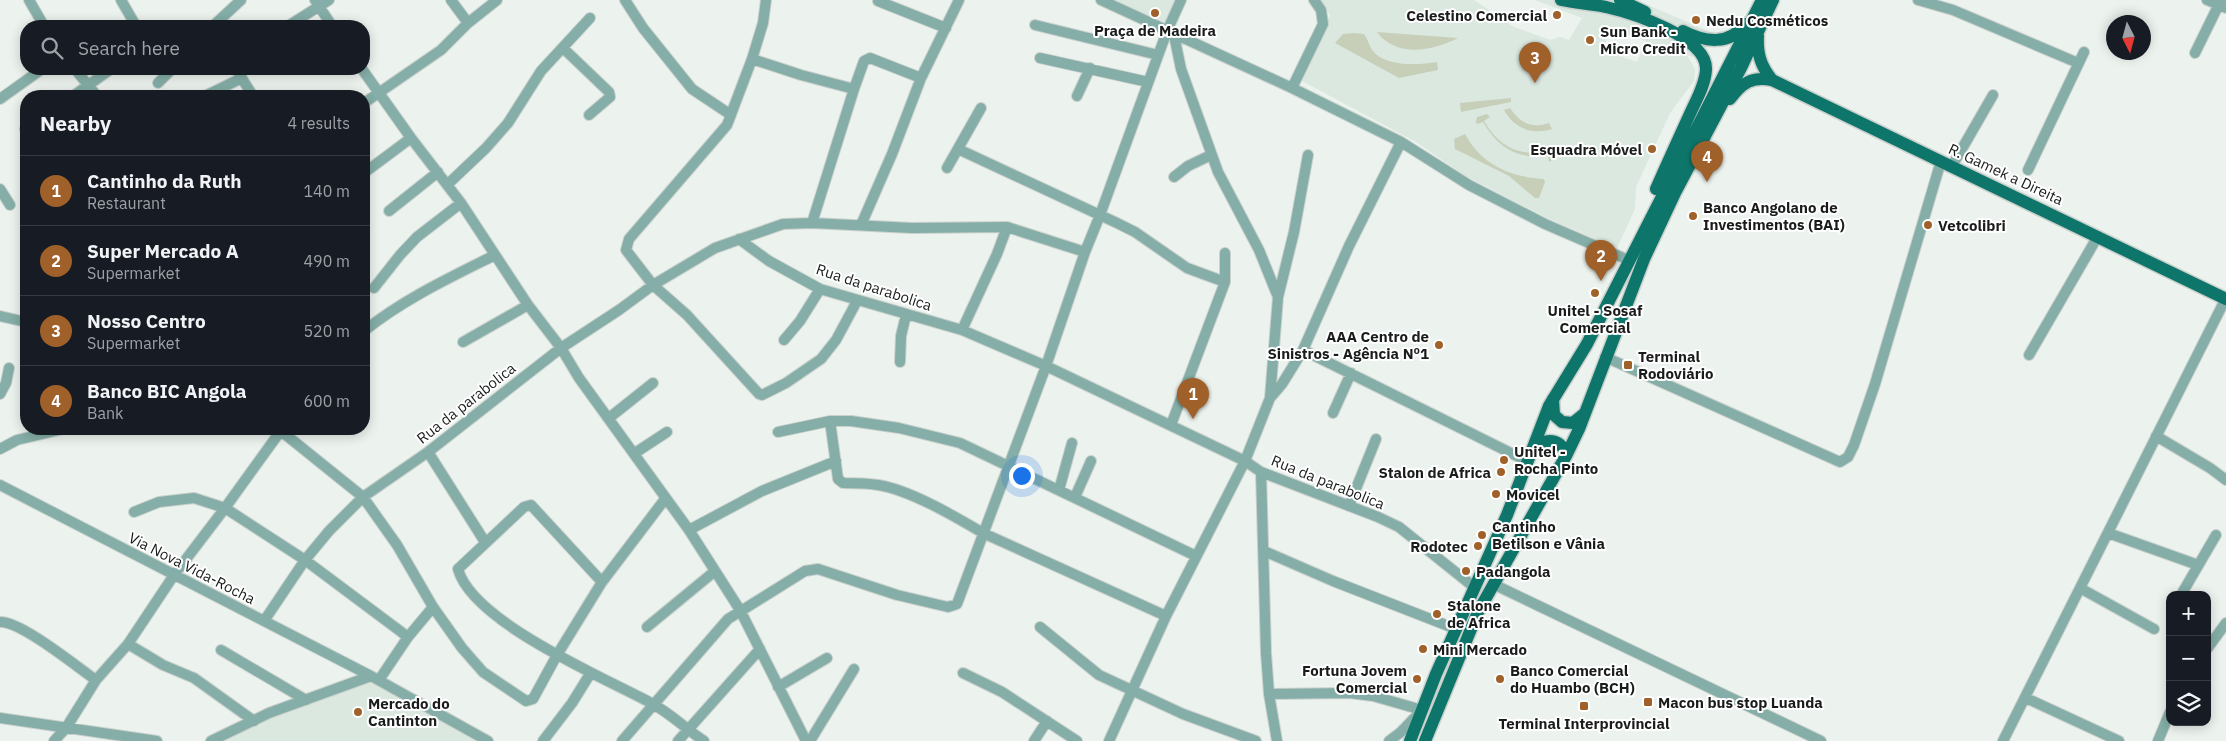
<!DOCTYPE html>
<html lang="en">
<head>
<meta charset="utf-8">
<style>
  body { margin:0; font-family:"IBM Plex Sans",sans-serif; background:#242831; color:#f1f3f6 }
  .controls { position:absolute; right:15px; bottom:15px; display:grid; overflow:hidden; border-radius:10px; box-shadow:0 2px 12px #0003 }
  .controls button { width:45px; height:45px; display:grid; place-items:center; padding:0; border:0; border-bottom:1px solid #363941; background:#171b24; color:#f1f3f6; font:25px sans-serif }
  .compass { position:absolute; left:2106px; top:15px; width:45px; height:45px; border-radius:50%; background:#171b24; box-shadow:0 2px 12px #0003; rotate:174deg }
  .you { position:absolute; left:1021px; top:475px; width:18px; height:18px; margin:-12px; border:4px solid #fff; border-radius:50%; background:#1a73e8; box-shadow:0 0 0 8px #1a73e833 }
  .badge { display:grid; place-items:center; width:32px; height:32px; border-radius:50%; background:#a06029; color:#fff; font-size:16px; font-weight:700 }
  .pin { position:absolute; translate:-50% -41px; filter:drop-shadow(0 1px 2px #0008) }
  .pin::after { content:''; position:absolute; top:26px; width:18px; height:15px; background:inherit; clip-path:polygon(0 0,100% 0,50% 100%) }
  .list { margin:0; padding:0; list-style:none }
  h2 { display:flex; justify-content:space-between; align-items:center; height:65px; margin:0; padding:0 20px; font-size:21px }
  h2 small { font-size:16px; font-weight:400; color:#9ea1a6 }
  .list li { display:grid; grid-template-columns:32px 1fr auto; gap:15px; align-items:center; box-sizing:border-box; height:70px; padding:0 20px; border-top:1px solid #363941 }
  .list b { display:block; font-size:19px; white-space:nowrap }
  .list p { margin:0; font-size:16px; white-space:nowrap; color:#9ea1a6 }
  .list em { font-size:16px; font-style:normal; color:#9ea1a6 }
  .icon { flex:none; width:28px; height:28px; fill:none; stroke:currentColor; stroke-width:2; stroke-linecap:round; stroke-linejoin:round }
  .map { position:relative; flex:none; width:2226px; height:741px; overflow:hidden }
  .search { position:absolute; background:#171b24; box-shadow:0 2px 12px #0003; left:20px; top:20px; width:350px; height:55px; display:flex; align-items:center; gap:12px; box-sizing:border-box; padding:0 18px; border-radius:20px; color:#9ea1a6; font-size:19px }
  .panel { position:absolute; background:#171b24; box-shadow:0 2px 12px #0003; left:20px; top:90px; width:350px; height:345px; border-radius:20px }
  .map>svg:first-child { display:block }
  .built { fill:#dae8e0; fill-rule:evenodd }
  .grass { fill:#c8cfb9 }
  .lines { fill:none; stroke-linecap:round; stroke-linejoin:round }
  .minor-casing { stroke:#cad0cc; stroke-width:12 }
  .major-casing { stroke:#cad0cc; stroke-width:15 }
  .minor { stroke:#84aea7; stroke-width:10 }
  .major { stroke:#0d756a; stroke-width:12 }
  .poi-dot { fill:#a06029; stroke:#fff; stroke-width:2 }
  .labels { text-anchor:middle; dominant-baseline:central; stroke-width:4; stroke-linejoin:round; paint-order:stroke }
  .poi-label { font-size:15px; font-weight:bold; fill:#1a1c1b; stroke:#fff; text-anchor:start }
  .street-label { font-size:15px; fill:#1a1c1b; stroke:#fff }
</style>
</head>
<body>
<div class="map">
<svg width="2226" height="741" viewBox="0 0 2226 741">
  <rect width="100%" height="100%" fill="#ecf2ee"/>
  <path class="built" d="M1113,0h64l-12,26z
    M1319,0h155l40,27 36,13 10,-3 9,3 13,-22 -47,-18h101l77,33 -13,26 -13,-4 8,14 -1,12 -24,32 -34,74 -1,22 -18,39 -72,-31 -81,-42 -48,-33 -114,-61 28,-66zM1612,29l34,12 -9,21 -35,-12z
    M373,682l115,59h-285l160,-57z"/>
  <path class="grass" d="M1377,32l81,6c-25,13 -62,20 -81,-6z
    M1354,33l10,1c4,5 5,12 9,17 12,16 46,14 64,11l1,8 -39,8 -64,-35 8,-9z
    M1511,98v4l-50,10 -1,-9z
    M1510,108c10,15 22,21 39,15l3,6c-19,6 -38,0 -48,-19z
    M1487,114l3,3 -6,4c16,27 34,34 64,32v-6h3l4,4 -1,8 -5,3 -1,-6c-31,3 -49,-7 -65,-34l-6,2 -1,-2 1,-5z
    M1465,134c17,31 45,43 79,45l1,3 -6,16h-4l-26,-22 -54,-27 -1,-10z"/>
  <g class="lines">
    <defs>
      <path id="minor" d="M29,0l15,26
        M121,0l15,26
        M315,0l17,26
        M451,0l17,23
        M625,0l18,28 49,61 39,26
        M766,0l-3,23 -11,36 -25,66 -98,114 -3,11 27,35 34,30 72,79 3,1 24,-12 35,-24 15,-19 21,-39
        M1101,0l191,88 109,54 68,43 76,39 81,35
        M1918,0l35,10 125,53
        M2207,0l19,8
        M878,1l68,27
        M1035,25l123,30
        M213,26l28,-26
        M288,26l41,-26
        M1174,35l7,34 37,103 41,78 19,47
        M563,48l46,44 1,5 -21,18
        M2195,53l26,-53
        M1040,58l108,24
        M752,59l49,16 53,14 -42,134
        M75,69l22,27
        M236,69l17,27
        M362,69l49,69 50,65 67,102 33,43 18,30 110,152 51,80 66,131
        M158,83l14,-14
        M1292,88l31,-64 -2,-14 -7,-10
        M854,89l10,-28 6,-3 51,20
        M73,96l38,-27
        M205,96l37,-18
        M1077,96l13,-28
        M0,99l42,-30
        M364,103l77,-53 27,-27 29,-23
        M25,129h1
        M958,149l159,74 18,9 52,36 38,14
        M1952,166l41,-71
        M947,168l34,-60
        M2028,170l56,-118
        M364,173l47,-35
        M1174,177l14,-11 23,-11
        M448,184l38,-36 22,-25 33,-52 49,-53
        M0,189l10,16
        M389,211l49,-39
        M861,225l31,-71 29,-76 38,-78
        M739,239l30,22 51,28 142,41 84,36 199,95 16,11 117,45 21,10 75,60
        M374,288l26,-33 17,-18 44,-34
        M0,316l26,6
        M962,330l35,-76 10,-27
        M364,331c40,-32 85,-53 131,-76
        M784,340l16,-19 20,-32
        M463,342l65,-37
        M1303,350l224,111
        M2029,355l69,-119
        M1605,357l235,105 8,-5 6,-12 21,-61 66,-223
        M900,362l1,-26 5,-21
        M0,394l6,-11 3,-15
        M1270,398l8,-101 16,-65 14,-77
        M1333,413l18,-40
        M609,418l44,-35
        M830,421l8,58 5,4c11,0 23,0 35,2 32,5 76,31 105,48l183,83
        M1171,425l54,-143v-29
        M281,431l82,66 34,48 36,62 29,41 21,24 43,29 7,-2 24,-44 45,-73 63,-83
        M778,432l52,-11h21l48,7 61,15 236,113
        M2156,436l54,32 16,12
        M0,449l17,-9 46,-11
        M428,452l57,90
        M635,453l32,-21
        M1261,472l5,181 3,41 8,47
        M0,485l371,191 117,65
        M1059,490l13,-47
        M1075,497l16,-36
        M1349,506l27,-67
        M134,512l25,-10 35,-4 31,10 80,52 103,77
        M689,530l73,-39 74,-30
        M2108,533l90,32
        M1264,551l69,30 123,48
        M602,582l-71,-77 -7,2 -66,62c14,53 147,109 193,134 19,10 35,26 53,38
        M1493,584l328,157
        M2080,588l74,41
        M2181,595l35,-60
        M264,621l41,-61 24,-29 34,-34 65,-45 133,-104 58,-38 34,-25 62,-37 68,-24 29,-1 100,5 95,-1 78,25
        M0,622c21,-1 77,45 96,58
        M647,627l68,-56
        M1040,627l59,48 84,39 73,27
        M128,644l35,21 31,13 60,43
        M2207,649l19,-26
        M221,650l85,50
        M963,673l39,19 75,49
        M379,680l29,-43 25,-30
        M778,687l49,-29
        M1269,694l80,-1 24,3 49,14 -21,22 -12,9
        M2026,698l93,43
        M0,718l157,23
        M54,741l12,-13 30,-48 32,-36 46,-69 51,-67 57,-79
        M211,741l58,-28 102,-37
        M543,741l29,-38 18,-29
        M622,741l106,-122 77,-48 13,-2 79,26 51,12 9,-3 89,-238 39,-114 15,-37 67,-184 14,-31
        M678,741l82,-92
        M810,741l44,-72
        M1034,741l13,-20
        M1109,741l57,-125 79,-155 25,-63 12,-14 21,-34 46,-104 52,-104
        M2003,741l223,-443
        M2158,741l12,-29"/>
      <path id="major" d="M1561,0c14,3 30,4 45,7 26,6 102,30 100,63 -1,16 -11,32 -17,46 -11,24 -22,48 -33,73
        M1620,0l25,12
        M1683,31c21,11 47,15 62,-7
        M1758,36c-1,19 3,30 14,44
        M1730,99c12,-16 22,-23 42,-19l454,219
        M1553,399l1,16 8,7 11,1 11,-9
        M1530,452c12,-14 28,-16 37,2
        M1410,741l26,-67 71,-159 42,-109 38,-62 175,-344
        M1425,741l53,-129 89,-158 12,-25 65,-170 31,-66 66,-125 32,-68"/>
    </defs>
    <use href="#minor" class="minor-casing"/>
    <use href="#major" class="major-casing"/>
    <use href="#minor" class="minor"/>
    <use href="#major" class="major"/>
  </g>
  <g class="poi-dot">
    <circle cx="1155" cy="13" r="5"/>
    <circle cx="1557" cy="15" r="5"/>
    <circle cx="1696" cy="20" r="5"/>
    <circle cx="1590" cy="40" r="5"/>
    <circle cx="1652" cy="149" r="5"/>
    <circle cx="1693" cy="216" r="5"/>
    <circle cx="1928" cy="225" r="5"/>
    <circle cx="1595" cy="293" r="5"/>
    <circle cx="1439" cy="345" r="5"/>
    <rect x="1623" y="360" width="10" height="10" rx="2.5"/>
    <circle cx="1504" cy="460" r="5"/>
    <circle cx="1501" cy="472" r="5"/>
    <circle cx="1496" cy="494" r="5"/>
    <circle cx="1482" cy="535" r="5"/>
    <circle cx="1478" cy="546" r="5"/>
    <circle cx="1466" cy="571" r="5"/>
    <circle cx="1437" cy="614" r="5"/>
    <circle cx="1423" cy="649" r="5"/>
    <circle cx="1417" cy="679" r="5"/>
    <circle cx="1500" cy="679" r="5"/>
    <rect x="1643" y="697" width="10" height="10" rx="2.5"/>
    <rect x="1579" y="701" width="10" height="10" rx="2.5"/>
    <circle cx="358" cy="712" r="5"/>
  </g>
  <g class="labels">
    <g class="poi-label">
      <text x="1547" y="15" text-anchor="end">Celestino Comercial</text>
      <text x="1706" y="20">Nedu Cosméticos</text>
      <text x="1155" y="30" text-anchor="middle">Praça de Madeira</text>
      <text x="1600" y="31">Sun Bank -<tspan x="1600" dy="17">Micro Credit</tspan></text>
      <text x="1642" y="149" text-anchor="end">Esquadra Móvel</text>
      <text x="1703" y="207">Banco Angolano de<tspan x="1703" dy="17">Investimentos (BAI)</tspan></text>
      <text x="1938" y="225">Vetcolibri</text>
      <text x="1595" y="310" text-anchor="middle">Unitel - Sosaf<tspan x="1595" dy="17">Comercial</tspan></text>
      <text x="1429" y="336" text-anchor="end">AAA Centro de<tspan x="1429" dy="17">Sinistros - Agência Nº1</tspan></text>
      <text x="1638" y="356">Terminal<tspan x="1638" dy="17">Rodoviário</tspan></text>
      <text x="1514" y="451">Unitel -<tspan x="1514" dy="17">Rocha Pinto</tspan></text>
      <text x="1491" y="472" text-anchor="end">Stalon de Africa</text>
      <text x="1506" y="494">Movicel</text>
      <text x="1492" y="526">Cantinho<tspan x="1492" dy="17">Betilson e Vânia</tspan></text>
      <text x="1468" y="546" text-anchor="end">Rodotec</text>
      <text x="1476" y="571">Padangola</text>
      <text x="1447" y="605">Stalone<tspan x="1447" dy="17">de Africa</tspan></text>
      <text x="1433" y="649">Mini Mercado</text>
      <text x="1407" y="670" text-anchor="end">Fortuna Jovem<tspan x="1407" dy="17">Comercial</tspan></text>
      <text x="1510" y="670">Banco Comercial<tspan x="1510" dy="17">do Huambo (BCH)</tspan></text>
      <text x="1658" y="702">Macon bus stop Luanda</text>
      <text x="368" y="703">Mercado do<tspan x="368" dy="17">Cantinton</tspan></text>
      <text x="1584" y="723" text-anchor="middle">Terminal Interprovincial</text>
    </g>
    <g class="street-label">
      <text transform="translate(2006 174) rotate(25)">R. Gamek a Direita</text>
      <text transform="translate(874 287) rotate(18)">Rua da parabolica</text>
      <text transform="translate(466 403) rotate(-38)">Rua da parabolica</text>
      <text transform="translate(1328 482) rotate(22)">Rua da parabolica</text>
      <text transform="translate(192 568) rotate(27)">Via Nova Vida-Rocha</text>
    </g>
  </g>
</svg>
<div class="controls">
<button>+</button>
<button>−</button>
<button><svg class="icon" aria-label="layers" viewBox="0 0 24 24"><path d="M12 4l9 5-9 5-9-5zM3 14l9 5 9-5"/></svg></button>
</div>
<svg class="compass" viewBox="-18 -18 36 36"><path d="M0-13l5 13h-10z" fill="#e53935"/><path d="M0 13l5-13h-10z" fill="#9ea1a6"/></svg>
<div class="you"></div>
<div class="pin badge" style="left:1193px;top:419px">1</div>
<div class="pin badge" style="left:1601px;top:281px">2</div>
<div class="pin badge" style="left:1535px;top:83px">3</div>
<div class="pin badge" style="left:1707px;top:182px">4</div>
<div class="search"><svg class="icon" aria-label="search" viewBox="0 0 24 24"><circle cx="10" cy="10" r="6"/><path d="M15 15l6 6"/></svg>Search here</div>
<section class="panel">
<h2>Nearby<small>4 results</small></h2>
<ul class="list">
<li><span class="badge">1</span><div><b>Cantinho da Ruth</b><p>Restaurant</p></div><em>140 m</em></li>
<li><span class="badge">2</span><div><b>Super Mercado A</b><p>Supermarket</p></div><em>490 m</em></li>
<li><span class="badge">3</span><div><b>Nosso Centro</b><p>Supermarket</p></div><em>520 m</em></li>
<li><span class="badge">4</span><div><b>Banco BIC Angola</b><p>Bank</p></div><em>600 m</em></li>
</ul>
</section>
</div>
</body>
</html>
